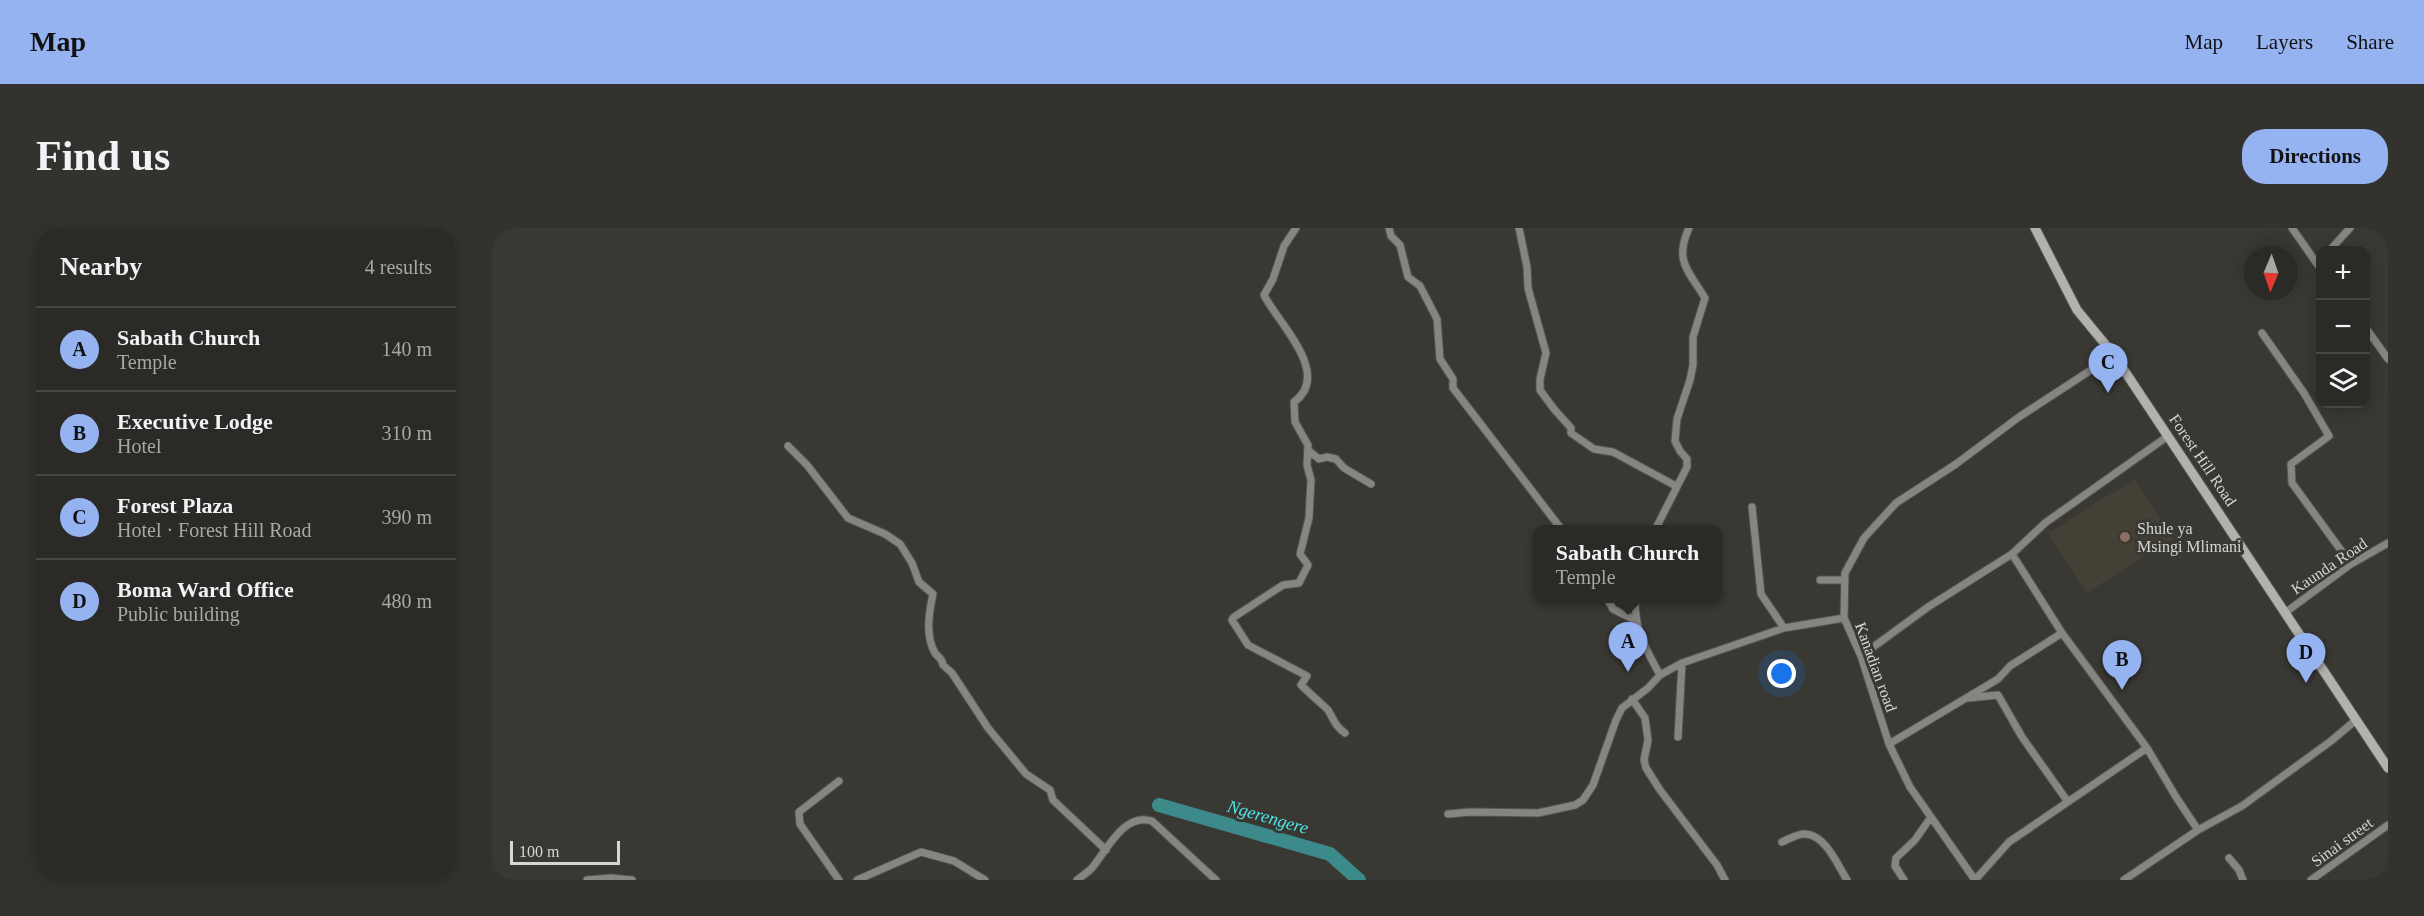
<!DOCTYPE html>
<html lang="en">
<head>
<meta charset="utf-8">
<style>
  body { margin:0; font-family:Georgia,serif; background:#33322e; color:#f1f3f6 }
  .controls { position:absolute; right:18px; top:18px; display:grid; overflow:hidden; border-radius:12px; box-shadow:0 3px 15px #0003 }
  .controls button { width:54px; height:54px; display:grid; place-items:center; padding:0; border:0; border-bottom:2px solid #474643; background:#2b2a26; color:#f1f3f6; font:30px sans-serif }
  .compass { position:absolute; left:1752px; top:18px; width:54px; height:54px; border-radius:50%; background:#2b2a26; box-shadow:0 3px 15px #0003; rotate:182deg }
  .scale { position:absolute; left:18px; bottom:15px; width:110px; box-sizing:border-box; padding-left:6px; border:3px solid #d6d6d3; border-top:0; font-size:16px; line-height:21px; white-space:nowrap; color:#d6d6d3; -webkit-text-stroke:4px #393833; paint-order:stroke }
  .you { position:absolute; left:1290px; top:446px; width:21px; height:21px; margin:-15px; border:4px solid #fff; border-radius:50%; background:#1a73e8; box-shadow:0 0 0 9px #1a73e833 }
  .badge { display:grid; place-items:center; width:39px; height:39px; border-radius:50%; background:#95b2f1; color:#111; font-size:20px; font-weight:700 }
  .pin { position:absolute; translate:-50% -50px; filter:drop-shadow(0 2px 3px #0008) }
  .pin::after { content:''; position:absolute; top:32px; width:21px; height:18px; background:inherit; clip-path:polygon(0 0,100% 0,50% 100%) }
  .popup { position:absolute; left:1041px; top:297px; width:189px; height:78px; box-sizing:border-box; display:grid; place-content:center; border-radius:12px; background:#2b2a26; filter:drop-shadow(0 2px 4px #0005); font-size:20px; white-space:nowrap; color:#a6a7a7 }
  .popup b { font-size:22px; color:#f1f3f6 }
  .popup::after { content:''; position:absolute; left:50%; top:100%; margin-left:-12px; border:12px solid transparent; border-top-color:#2b2a26 }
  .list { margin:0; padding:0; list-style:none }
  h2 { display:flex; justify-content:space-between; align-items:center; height:78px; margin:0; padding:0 24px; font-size:26px }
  h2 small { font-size:20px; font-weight:400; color:#a6a7a7 }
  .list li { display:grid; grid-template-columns:39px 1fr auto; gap:18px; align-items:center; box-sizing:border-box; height:84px; padding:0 24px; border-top:2px solid #474643 }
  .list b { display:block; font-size:22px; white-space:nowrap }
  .list p { margin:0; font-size:20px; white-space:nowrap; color:#a6a7a7 }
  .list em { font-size:20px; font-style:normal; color:#a6a7a7 }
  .icon { flex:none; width:33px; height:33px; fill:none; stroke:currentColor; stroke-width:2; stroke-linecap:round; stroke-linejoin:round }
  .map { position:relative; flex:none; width:1896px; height:652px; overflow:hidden; border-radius:24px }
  header { display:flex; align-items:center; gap:36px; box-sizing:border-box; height:84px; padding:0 30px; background:#95b2f1; color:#111 }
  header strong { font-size:28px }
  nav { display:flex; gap:33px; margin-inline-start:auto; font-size:21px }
  .intro { display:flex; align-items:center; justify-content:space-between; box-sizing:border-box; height:144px; padding:0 36px }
  h1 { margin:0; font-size:42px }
  .button { padding:15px 27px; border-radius:24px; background:#95b2f1; color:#111; font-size:21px; font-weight:700 }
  main { display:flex; gap:36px; padding:0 36px }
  aside { flex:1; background:#2b2a26; border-radius:24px; box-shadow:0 3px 15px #0003 }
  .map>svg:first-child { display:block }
  .built { fill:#434136 }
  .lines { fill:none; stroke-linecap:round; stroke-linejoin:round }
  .river { stroke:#3c8a8a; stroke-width:14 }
  .street-casing { stroke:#555450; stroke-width:9 }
  .secondary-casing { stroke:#555450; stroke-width:11 }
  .street { stroke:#878583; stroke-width:7 }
  .secondary { stroke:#b3b1ad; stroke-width:9 }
  .education-dot { fill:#8d6e63; stroke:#393833; stroke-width:2 }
  .labels { text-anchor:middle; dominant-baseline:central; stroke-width:6; stroke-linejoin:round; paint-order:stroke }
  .street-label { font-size:16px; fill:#d6d6d3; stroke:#393833 }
  .poi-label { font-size:16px; fill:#d6d6d3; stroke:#393833; text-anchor:start }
  .water-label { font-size:18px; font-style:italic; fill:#4de6e6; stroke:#393833 }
</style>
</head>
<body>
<header>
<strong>Map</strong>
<nav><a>Map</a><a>Layers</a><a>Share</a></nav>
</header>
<div class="intro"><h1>Find us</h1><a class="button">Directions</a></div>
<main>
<aside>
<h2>Nearby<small>4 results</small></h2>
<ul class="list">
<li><span class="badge">A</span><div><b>Sabath Church</b><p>Temple</p></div><em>140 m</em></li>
<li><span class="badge">B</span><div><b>Executive Lodge</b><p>Hotel</p></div><em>310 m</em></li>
<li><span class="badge">C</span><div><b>Forest Plaza</b><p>Hotel · Forest Hill Road</p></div><em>390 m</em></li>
<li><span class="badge">D</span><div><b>Boma Ward Office</b><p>Public building</p></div><em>480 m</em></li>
</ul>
</aside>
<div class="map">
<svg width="1896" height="652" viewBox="0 0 1896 652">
  <rect width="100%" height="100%" fill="#393833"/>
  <path class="built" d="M1643,251l38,60 -87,54 -38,-60z"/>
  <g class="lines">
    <path class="river" d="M667,577l171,49 29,26"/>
    <defs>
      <path id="street" d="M804,0l-12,18 -11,33 -9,16c13,27 69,79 30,107l1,20 13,23 -1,20 4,15 -2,38 -9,36 8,11 -9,18 -16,2 -49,32 -2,3 16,25 59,31 -6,9c4,4 25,23 27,25 6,10 7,16 17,23
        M897,0l2,8 9,9 8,32 12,9 17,33 3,40 13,20v9l109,142
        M1027,0l8,39 1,21 18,65 -6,26v11l14,19 17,19v5l23,16 19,3 63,34
        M1800,0l28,40
        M1838,22l20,-22
        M1874,100l22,31
        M1770,105l42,60 25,43 -38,28 1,19 59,81
        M1622,127l-95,62 -63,47 -60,39 -32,35 -19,35 -1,45 17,38 28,88 21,43 65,93 34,-38 138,-94
        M296,218l19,19 41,53 37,16 15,10 12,19 7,19 14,12c-4,18 -8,42 2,59 4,5 7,5 8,12l9,8 36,55 38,46 24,16 3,10 53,50
        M817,223l10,8 8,-2 9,2 8,9 27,16
        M1260,279l9,87 23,34
        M1163,302l32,-63v-8l-7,-8 -5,-10 2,-22 13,-39 3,-15v-28l12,-39c-17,-28 -31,-37 -16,-70
        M1520,326l50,79 85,115 29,49 22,33
        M1328,352h25
        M1115,370l6,11 22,11
        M1143,370c0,35 9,47 25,77
        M1794,384l65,-48 37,-21
        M1369,428l67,-49 84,-53 33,-31 123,-87
        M1476,470l30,-3 24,42 46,65
        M1140,471l13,19 3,22 -4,20 2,8 14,22 57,75 8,15
        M1186,509l4,-74
        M1397,516l109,-65 12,-13 52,-33
        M347,553l-40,31 1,12 39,56
        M956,586l22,-2 68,1 37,-8 8,-5 10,-15 23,-65 6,-12 26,-20 12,-13 22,-12 102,-35 60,-10
        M1290,614c7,-3 16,-9 24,-8 20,2 31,30 41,46
        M1737,630l10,12 4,10
        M95,652l24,-2 21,2
        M365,652l64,-28 33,9 31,19
        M585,652c5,-4 11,-8 15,-12 15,-18 32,-56 60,-47l64,59
        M1412,652l-9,-14 1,-8 19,-18 16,-23
        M1632,652l74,-50 44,-24 89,-65 25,-21
        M1819,652l77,-55"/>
      <path id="secondary" d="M1543,0l42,82 37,45 274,413"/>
    </defs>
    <use href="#street" class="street-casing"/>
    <use href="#secondary" class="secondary-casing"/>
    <use href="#street" class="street"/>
    <use href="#secondary" class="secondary"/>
  </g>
  <circle class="education-dot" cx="1633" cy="309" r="6"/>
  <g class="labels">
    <g class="street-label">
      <text transform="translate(1711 232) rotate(56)">Forest Hill Road</text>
      <text transform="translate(1837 338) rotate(-34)">Kaunda Road</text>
      <text transform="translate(1384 439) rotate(70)">Kanadian road</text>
      <text transform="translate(1850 614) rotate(-36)">Sinai street</text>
    </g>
    <g class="poi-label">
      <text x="1645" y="300">Shule ya<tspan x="1645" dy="18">Msingi Mlimani</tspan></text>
    </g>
    <g class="water-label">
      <text transform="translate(776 589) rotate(16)">Ngerengere</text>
    </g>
  </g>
</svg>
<div class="controls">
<button>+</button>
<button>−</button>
<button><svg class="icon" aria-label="layers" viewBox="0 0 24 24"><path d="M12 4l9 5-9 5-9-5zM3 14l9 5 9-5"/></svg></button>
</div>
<svg class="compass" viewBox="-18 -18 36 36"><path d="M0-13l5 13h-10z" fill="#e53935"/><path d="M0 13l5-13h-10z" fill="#a6a7a7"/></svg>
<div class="scale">100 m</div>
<div class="you"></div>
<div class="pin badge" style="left:1136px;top:444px">A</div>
<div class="popup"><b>Sabath Church</b>Temple</div>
<div class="pin badge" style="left:1630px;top:462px">B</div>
<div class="pin badge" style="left:1616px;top:165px">C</div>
<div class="pin badge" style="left:1814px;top:455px">D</div>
</div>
</main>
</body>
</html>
